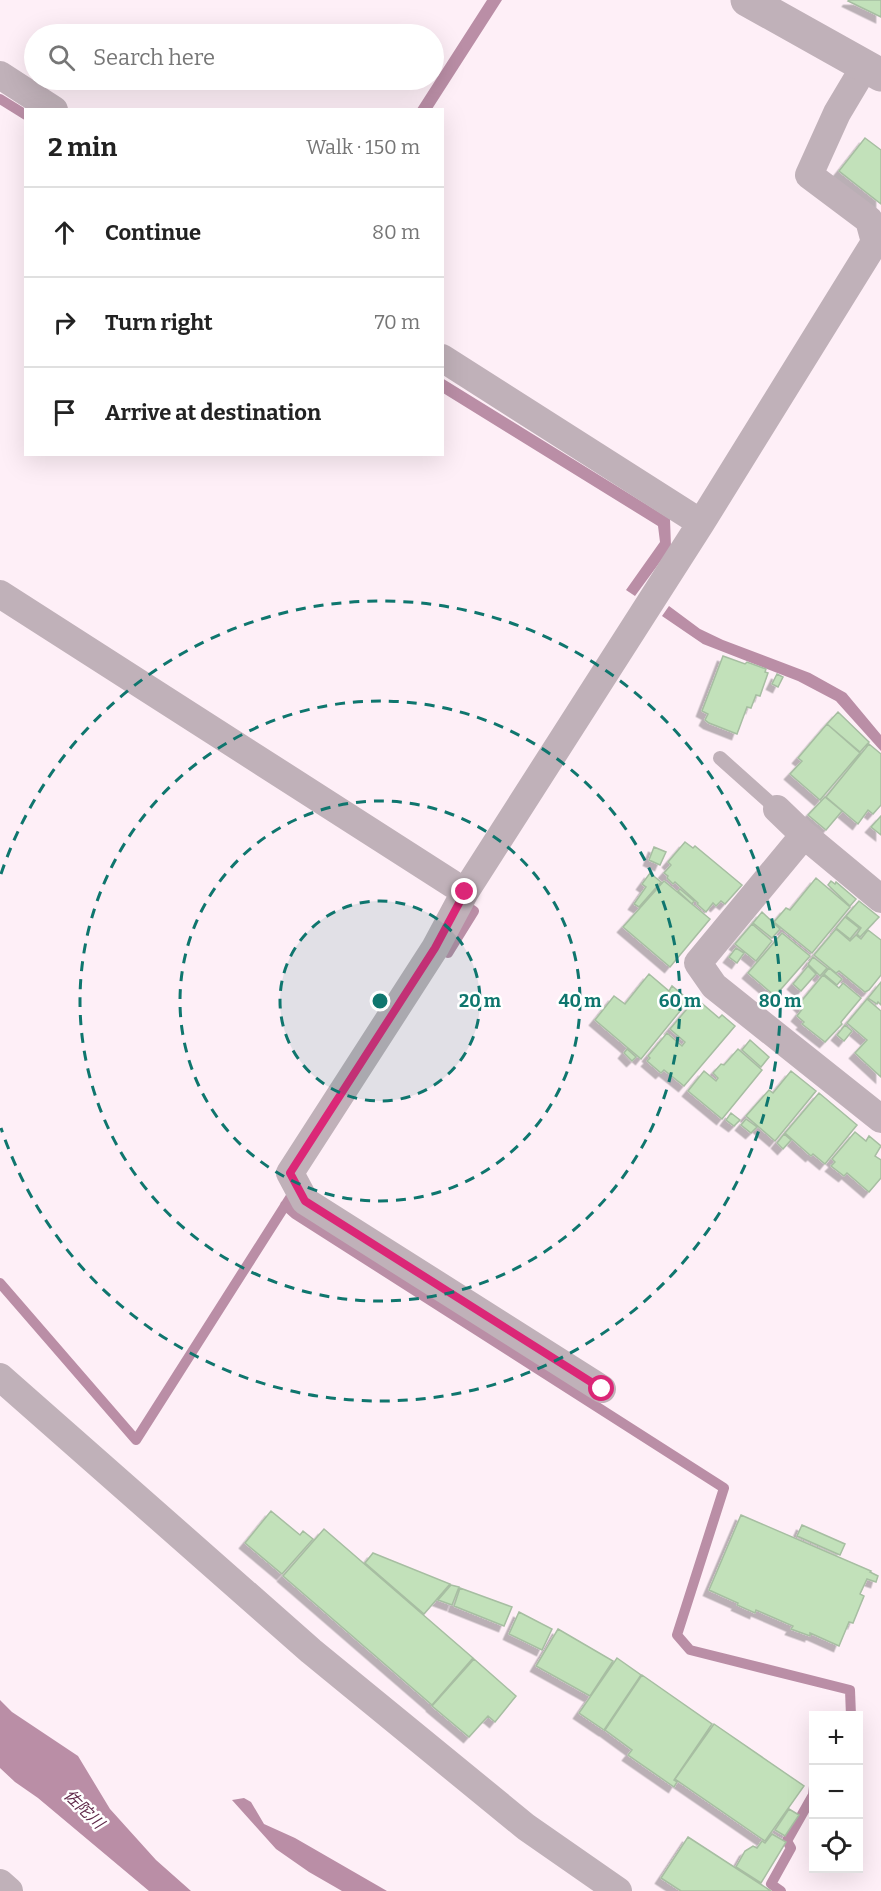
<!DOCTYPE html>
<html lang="en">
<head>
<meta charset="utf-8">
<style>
  body { margin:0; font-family:Bitter,"Noto Sans JP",serif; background:#f2f2f2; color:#222 }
  .controls { position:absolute; right:18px; bottom:18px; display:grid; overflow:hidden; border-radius:0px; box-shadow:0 6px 24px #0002 }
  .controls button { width:54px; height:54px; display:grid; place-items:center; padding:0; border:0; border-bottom:2px solid #e0e0e0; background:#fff; color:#222; font:30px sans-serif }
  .stop { position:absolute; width:18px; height:18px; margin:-14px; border:4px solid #db2777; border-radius:50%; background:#fff }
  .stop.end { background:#db2777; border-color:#fff; box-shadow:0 2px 6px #0008 }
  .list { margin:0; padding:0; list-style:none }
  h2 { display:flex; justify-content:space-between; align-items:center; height:78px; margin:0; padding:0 24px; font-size:26px }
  h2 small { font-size:20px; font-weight:400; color:#767676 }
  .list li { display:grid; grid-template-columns:39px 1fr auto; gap:18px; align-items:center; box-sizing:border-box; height:90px; padding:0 24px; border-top:2px solid #e0e0e0 }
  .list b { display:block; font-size:22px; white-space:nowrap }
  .list em { font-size:20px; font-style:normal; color:#767676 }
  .icon { flex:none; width:33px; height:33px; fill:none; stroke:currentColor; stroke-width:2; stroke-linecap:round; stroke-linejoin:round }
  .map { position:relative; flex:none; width:881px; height:1891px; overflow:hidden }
  .search { position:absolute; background:#fff; box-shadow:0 6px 24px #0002; left:24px; top:24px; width:420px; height:66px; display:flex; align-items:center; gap:15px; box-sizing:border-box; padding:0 21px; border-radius:33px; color:#767676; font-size:22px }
  .panel { position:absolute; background:#fff; box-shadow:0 6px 24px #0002; left:24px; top:108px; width:420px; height:348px; border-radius:0px }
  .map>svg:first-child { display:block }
  .water { fill:#ba8ea6 }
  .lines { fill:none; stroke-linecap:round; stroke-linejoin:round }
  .stream { stroke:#ba8ea6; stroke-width:10 }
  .building { fill:#c2e1ba; stroke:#a7bea2; stroke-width:1.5; filter:url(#shadow) }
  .service { stroke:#c0b1b9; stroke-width:14 }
  .minor { stroke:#c0b1b9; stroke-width:28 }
  .tertiary { stroke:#c0b1b9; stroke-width:33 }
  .route { stroke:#db2777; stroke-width:8 }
  .ring { fill:none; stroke:#0f766e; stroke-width:3; stroke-dasharray:10 8 }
  .labels { text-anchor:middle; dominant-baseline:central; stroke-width:5; stroke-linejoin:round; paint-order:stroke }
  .water-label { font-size:16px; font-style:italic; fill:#5f2849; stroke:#fff }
  .centre { fill:#0f766e; stroke:#fff; stroke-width:3 }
  .ring-label { font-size:18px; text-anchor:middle; font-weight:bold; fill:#0f766e; stroke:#fff; stroke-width:5; stroke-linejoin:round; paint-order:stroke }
</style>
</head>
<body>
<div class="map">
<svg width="881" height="1891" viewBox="0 0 881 1891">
  <defs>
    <filter id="shadow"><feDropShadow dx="-5.5" dy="5.5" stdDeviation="0" flood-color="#0004"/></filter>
  </defs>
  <rect width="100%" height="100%" fill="#feeff7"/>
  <path class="water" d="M487,0h15l-70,109h-15z
    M442,378l228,141 1,28 -36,49 -9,-6 34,-48 -2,-16 -215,-133z
    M669,606l31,23 23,11 87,33 36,20 35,42v16l-45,-50 -38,-20 -95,-37 -41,-28z
    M0,1700l12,12 66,44 32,53 46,51 35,31h-42l-111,-93 -23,-16 -15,-14z
    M244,1798l7,4 13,22 31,14 92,53h-45l-33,-19 -33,-23 -44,-49z"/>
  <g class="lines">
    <path class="stream" d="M0,99l26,16
      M448,953l26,-42 -13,-9
      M285,1205l10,9 429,274 -47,147 13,15 160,40 1,26
      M0,1283l136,157 159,-250
      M781,1891l-10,-7 20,-36 -4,-7 26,-46 1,-9"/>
  </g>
  <path class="building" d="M849,0h32v17l-33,-16z
    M865,138l16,12v54l-42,-33z
    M723,656l22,8 2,-2 19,7 -1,3 3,1 -8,23 -4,-1 -5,13 -4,-1 -10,27 -28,-11 -4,-3 3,-6 -6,-3z
    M777,674l6,3 -5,10 -6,-3z
    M838,712l31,30 -9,10 -33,-28z
    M827,724l33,29 -40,47 -30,-26 12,-13 -4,-3z
    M869,744l12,10v51l-8,9 -5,-4 -10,14 -32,-27z
    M825,797l17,14 -16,19 -18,-15z
    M881,816v19l-10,-8z
    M685,842l8,6 2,-2 47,39 -17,19 -4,-3 -5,5 -3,-3 -7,9 -9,-8 1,-1 -23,-21 -2,2 -6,-6 1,-2 -4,-3 7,-8 -3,-3z
    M654,847l12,5 -6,13 -11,-5z
    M650,873l11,9 -22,25 -5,-3 12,-17 -4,-3z
    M816,878l34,29 -38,46 -38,-31 12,-14 4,2z
    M664,881l46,38 -40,48 -47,-40z
    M831,881l4,3 1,-2 20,17 -6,7 -22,-21z
    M680,889l14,12 -2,3 -14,-13z
    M859,901l20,16 -19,20 -3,-3 4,-6 -15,-12z
    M762,912l18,17 -8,9 -19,-15z
    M845,917l14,11 -9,11 -14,-11z
    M752,924l20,17 -16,20 -21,-17z
    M836,929l14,12 6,-6 5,4 7,-9 13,10v35l-12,15 -4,2 -26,-21 -3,2 -22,-18z
    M782,933l28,23 -35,40 -27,-23z
    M736,948l8,5 -7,10 -8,-6z
    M813,957l14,11 -7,8 -12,-12z
    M808,966l8,8 -15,17 -8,-7z
    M829,968l13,11 -5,6 -13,-11z
    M649,974l20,17 3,-5 17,14 -48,59 -46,-39 19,-24 11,8z
    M823,975l16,13 4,-5 18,15 -20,24 1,2 -17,18 -23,-18 2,-2 -7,-6 6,-8 -4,-4z
    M881,982v23l-3,-3 -1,2 -9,-6z
    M867,999l14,12v66l-26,-24 12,-13 -20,-17z
    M698,1000l21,18 3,-3 13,11 -51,60 -20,-16 -3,3 -14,-12 3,-3 -2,-2 19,-23 15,13 3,-4 -15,-13 22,-26z
    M845,1025l7,6 -8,10 -7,-6z
    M750,1040l19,17 -8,10 -19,-17z
    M627,1049l9,8 -4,4 -8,-8z
    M738,1049l24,21 -40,49 -34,-28 16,-20 12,10 2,-3 -5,-5 8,-9 3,1z
    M791,1071l25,20 -41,50 -29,-25 23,-26 4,3z
    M819,1093l38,32 -32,39 -12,-10 -2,2 -26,-23z
    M731,1113l9,7 -6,6 -8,-6z
    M746,1119l11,8 -6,6 -10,-8z
    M855,1132l11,9 3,-5 12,10 -6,10 6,4v18l-12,14 -22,-19 -3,3 -13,-10 4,-4 -3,-3z
    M784,1134l7,6 -8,9 -6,-6z
    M271,1511l29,24 3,-4 10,8 -31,35 -37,-31z
    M741,1515l130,56 -1,1 8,4 -2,6 -9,-3 -7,15 4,2 -11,27 -4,-1 -10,24 -29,-13v3l-19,-7 2,-3 -37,-16 -1,3 -18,-8 1,-2 -29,-13z
    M802,1525l43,19 -5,11 -43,-19z
    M324,1529l149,129 -41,47 -149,-129z
    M373,1553l77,31 -26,30 -59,-51z
    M451,1585l8,2 -7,18 -14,-5z
    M460,1588l52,19 -8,19 -50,-20z
    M519,1612l33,17 -10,21 -33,-16z
    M558,1629l55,32 -23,35 -54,-30z
    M617,1658l24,17 -37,55 -25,-17z
    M474,1659l42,37 -21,26 -7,-6 -19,21 -37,-31z
    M642,1675l70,49 -38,56 3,2 -3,5 -46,-32 4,-5 -27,-20z
    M714,1724l90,62 -39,55 -90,-62z
    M789,1809l10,6 -14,21 -10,-6z
    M772,1834l14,8 -25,41 -25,-16 9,-16 8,-5 4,2 5,-7 3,2z
    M688,1837l83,54h-90l-20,-13z"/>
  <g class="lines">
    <path class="service" d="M720,758l57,51"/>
    <path class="minor" d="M0,75l54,35
      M442,358l259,165
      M0,594l465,298
      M777,809l27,26 77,64
      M804,835l-106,128 16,23 167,133
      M0,1377l311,274 215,176 92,64
      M602,1389l-297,-188 -15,-28 145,-225 30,-56 236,-369 174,-281 -6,-22 -60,-45 28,-62 28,-47
      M0,1883l9,8"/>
    <path class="tertiary" d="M747,0l134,75"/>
  </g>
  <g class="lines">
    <path class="route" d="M465,892l-30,56 -145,225 15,28 297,188"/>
  </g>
  <circle cx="380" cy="1001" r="100" fill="#0f766e" fill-opacity=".12"/>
  <g class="ring">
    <circle cx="380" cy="1001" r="100"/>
    <circle cx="380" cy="1001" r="200"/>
    <circle cx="380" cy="1001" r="300"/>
    <path d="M1 874A400 400 0 1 1 1 1128"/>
  </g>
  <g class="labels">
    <g class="water-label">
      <text transform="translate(84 1809) rotate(44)">佐陀川</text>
    </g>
  </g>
  <circle cx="380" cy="1001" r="9" class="centre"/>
  <g class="ring-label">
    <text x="480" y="1007">20 m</text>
    <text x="580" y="1007">40 m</text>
    <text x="680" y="1007">60 m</text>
    <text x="780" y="1007">80 m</text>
  </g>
</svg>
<div class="controls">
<button>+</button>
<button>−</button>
<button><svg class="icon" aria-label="locate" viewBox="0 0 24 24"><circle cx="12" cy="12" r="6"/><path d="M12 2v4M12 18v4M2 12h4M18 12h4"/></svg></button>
</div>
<div class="stop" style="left:602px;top:1389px"></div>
<div class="stop end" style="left:465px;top:892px"></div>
<div class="search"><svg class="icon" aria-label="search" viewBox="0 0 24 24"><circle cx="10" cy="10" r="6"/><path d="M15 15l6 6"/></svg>Search here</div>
<section class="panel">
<h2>2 min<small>Walk · 150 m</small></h2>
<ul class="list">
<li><svg class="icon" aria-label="ahead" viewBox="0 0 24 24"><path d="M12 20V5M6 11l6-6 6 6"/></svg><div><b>Continue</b></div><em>80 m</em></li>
<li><svg class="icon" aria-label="right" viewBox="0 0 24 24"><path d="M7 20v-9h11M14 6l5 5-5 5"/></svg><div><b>Turn right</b></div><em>70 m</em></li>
<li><svg class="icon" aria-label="arrive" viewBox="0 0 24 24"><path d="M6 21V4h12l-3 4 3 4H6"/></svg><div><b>Arrive at destination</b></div></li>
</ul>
</section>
</div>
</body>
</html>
